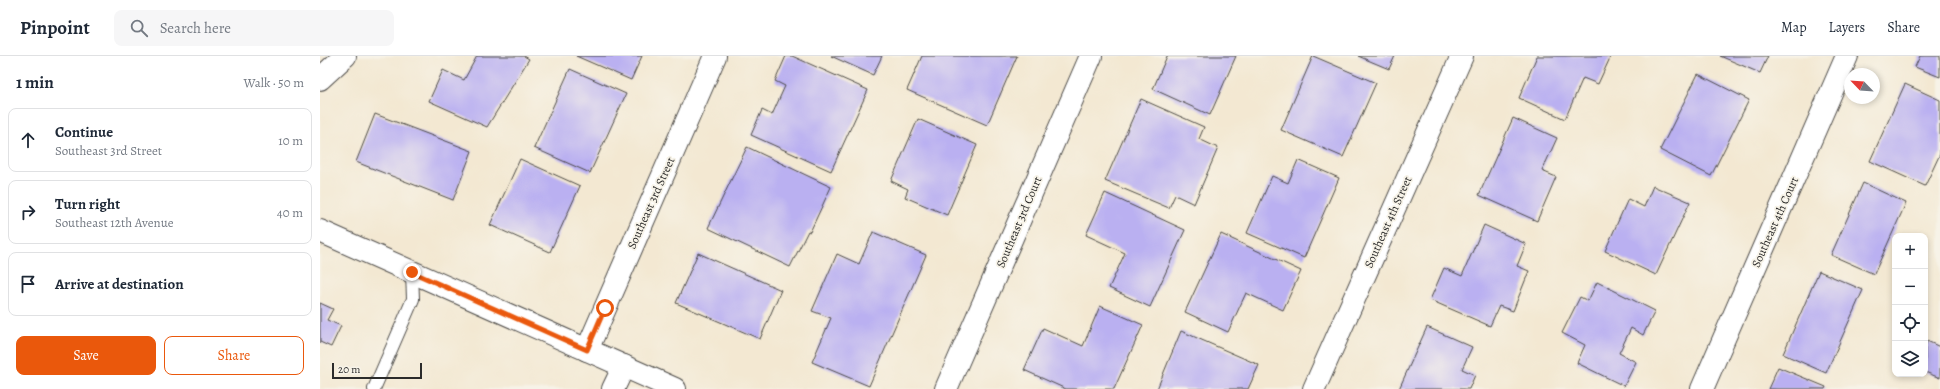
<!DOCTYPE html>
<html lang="en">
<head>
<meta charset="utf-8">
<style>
  body { margin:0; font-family:Alegreya,serif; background:#f6f6f7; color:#1f2937 }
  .controls { position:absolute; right:12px; bottom:12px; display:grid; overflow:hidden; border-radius:8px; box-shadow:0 2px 6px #0003 }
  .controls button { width:36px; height:36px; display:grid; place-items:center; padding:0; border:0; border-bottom:1px solid #e0e1e3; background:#fff; color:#1f2937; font:20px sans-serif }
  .compass { position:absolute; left:1524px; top:12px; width:36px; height:36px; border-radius:50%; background:#fff; box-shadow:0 2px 6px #0003; rotate:295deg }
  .scale { position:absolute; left:12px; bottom:10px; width:90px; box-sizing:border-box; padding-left:4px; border:2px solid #2b2b2b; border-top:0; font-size:11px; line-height:14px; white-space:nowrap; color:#2b2b2b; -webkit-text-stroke:3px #f7f3e8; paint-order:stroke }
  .stop { position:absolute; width:12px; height:12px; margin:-9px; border:3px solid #ea580c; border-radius:50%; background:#fff }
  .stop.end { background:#ea580c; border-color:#fff; box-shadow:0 1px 4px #0008 }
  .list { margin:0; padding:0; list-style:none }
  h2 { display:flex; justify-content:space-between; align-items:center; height:52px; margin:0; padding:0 16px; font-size:17px }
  h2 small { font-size:13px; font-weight:400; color:#747a83 }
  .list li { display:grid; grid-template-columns:26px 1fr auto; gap:12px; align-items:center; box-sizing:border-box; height:64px; margin:0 8px 8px; padding:0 8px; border:1px solid #e0e1e3; border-radius:8px }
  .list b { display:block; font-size:15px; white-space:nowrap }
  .list p { margin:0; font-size:13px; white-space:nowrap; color:#747a83 }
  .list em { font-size:13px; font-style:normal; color:#747a83 }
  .actions { display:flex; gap:8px; padding:12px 16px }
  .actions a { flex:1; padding:9px 0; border:1px solid #ea580c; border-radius:8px; text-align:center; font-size:14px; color:#ea580c }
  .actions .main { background:#ea580c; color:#fff }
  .icon { flex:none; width:22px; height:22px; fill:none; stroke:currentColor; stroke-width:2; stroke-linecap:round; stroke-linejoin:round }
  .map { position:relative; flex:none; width:1620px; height:333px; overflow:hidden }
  header { display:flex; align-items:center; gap:24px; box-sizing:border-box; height:56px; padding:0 20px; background:#fff; border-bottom:1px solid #e0e1e3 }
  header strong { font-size:19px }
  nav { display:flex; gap:22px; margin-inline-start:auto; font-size:14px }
  .search { width:280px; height:36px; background:#f6f6f7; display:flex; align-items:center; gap:10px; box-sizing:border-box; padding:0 14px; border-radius:8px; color:#747a83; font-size:15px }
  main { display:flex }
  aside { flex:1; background:#fff }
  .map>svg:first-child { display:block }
  .building { fill:#bab0f1 }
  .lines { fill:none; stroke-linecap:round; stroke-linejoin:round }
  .lane-casing { stroke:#494744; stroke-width:14 }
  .street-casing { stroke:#494744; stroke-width:24 }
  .secondary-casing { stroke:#494744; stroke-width:24 }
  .lane { stroke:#fff; stroke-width:12 }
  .street { stroke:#fff; stroke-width:22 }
  .secondary { stroke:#fff; stroke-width:22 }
  .route { stroke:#ea580c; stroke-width:5 }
  .labels { text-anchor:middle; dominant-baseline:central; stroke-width:3.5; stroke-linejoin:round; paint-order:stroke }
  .street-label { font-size:12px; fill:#2b2b2b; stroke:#f7f3e8 }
</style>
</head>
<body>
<header>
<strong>Pinpoint</strong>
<div class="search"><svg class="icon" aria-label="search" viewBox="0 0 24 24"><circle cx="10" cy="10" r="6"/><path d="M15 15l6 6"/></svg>Search here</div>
<nav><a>Map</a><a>Layers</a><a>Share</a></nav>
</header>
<main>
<aside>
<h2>1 min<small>Walk · 50 m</small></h2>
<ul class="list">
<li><svg class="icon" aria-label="ahead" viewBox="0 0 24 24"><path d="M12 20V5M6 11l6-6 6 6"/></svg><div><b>Continue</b><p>Southeast 3rd Street</p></div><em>10 m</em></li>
<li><svg class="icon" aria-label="right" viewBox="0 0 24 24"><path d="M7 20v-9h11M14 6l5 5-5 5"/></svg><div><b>Turn right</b><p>Southeast 12th Avenue</p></div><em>40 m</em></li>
<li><svg class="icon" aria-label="arrive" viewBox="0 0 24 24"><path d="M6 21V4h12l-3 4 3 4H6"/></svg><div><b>Arrive at destination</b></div></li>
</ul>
<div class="actions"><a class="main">Save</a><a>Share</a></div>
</aside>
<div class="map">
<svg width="1620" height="333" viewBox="0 0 1620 333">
  <rect width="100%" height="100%" fill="#f7f3e8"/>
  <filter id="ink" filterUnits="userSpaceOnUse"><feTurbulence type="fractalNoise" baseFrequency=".025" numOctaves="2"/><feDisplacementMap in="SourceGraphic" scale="8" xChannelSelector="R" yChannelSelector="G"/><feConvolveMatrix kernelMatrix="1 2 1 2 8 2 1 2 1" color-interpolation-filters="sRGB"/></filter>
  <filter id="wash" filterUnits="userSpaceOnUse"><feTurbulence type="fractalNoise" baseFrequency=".012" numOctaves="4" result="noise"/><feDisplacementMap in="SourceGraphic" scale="16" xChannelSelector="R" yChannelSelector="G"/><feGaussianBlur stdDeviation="0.9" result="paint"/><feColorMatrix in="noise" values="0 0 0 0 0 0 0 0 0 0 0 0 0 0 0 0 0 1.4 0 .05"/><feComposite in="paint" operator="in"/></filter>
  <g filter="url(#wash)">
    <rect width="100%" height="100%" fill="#f3e8d2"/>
    <g id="blocks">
      <path class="building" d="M157,0h47l5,3 -42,68 -58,-26 14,-31 21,10z
        M256,0h66l-11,24z
        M466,0h6l76,34 -37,81 -80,-36 11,-25 10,5 13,-29 -10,-5z
        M511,0h51l-9,19z
        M602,0h95l-30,69 -80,-35z
        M847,0h69l-26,59 -57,-26z
        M993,0l63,27 -33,74 -62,-27z
        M1038,0h37l-6,13z
        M1217,0h69l4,2 -12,26 -15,-6 -18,41 -46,-21z
        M1400,0h48l-8,17z
        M1600,0h20v21l-25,-10z
        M250,13l56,25 -36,79 -56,-25z
        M1378,18l51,26 -38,76 -51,-26z
        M1585,28l35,16v54l-15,32 -55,-25z
        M821,43l63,28 -5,12 19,9 -24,56 -19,-9 -6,13 -64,-27z
        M55,58l97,37 -19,49 -97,-38z
        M1193,62l44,20 -15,33 14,6 -19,44 -58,-26z
        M598,63l59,26 -30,70 -42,-18 3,-8 -17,-8z
        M427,91l84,40 -21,45 -2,-1 -18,36 -82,-39z
        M200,103l60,27 -30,66 -60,-27z
        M978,104l41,18 -35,80 -57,-25 25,-57 16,7z
        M1543,127l43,20 -32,71 -43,-19z
        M1333,130l37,16 -34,73 -51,-24 23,-52 16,8z
        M785,137l80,37 -35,77 -41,-19 16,-35 -39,-18z
        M1164,169l42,19 -9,22 12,5 -16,40 -14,-5 -9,20 -60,-26 14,-32 18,8z
        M553,176l53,23 -57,131 -57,-24 19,-44 -19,-7 25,-57 22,10z
        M901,178l80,37 -18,39 -37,-17 -18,39 -43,-20z
        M378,197l83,37 -21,49 -84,-36z
        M1499,215l44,19 -37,83 -43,-19z
        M1277,226l58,29 -12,24 -12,-7 -12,25 17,9 -12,24 -47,-23 8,-18 -23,-12 18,-36 8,4z
        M0,247l13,6 -6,11 14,6 -10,21 -11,-5z
        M780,250l43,19 -29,64h-48l-42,-19 19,-42 40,18z
        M1107,271l45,20 -10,22 13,6 -6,14h-70z
        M861,275l78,34 -11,24h-91z
        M1607,285l13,6v31l-15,-6v-25z
        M1458,311l48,20 -1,2h-57z"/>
    </g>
  </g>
  <g filter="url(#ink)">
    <use href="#blocks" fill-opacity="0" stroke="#494744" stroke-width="1"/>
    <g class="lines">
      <defs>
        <path id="lane" d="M54,333l39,-90 -1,-27"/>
        <path id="street" d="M0,23l25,-23
          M267,294l128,-294
          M293,333l11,-23
          M626,333l145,-333
          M994,333l148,-333
          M1382,333l145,-333"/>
        <path id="secondary" d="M0,175l355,158"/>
      </defs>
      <use href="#lane" class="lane-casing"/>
      <use href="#street" class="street-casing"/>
      <use href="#secondary" class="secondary-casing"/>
      <use href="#lane" class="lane"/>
      <use href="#street" class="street"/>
      <use href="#secondary" class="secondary"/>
    </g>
  </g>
  <g class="lines" filter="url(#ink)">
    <path class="route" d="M92,216l175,78 18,-42"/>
  </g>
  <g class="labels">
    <g class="street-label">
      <text transform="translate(331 147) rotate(-66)">Southeast 3rd Street</text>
      <text transform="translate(699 166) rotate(-67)">Southeast 3rd Court</text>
      <text transform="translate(1068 166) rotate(-66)">Southeast 4th Street</text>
      <text transform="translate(1455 166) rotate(-66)">Southeast 4th Court</text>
    </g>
  </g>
</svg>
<div class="controls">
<button>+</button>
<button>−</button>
<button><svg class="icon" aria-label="locate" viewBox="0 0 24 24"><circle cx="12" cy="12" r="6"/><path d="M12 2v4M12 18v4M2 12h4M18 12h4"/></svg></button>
<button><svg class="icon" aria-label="layers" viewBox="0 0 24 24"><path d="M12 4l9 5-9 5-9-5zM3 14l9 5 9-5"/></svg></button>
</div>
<svg class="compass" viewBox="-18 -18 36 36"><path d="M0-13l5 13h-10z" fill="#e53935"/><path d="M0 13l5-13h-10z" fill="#747a83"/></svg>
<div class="scale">20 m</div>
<div class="stop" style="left:285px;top:252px"></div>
<div class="stop end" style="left:92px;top:216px"></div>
</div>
</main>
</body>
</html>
